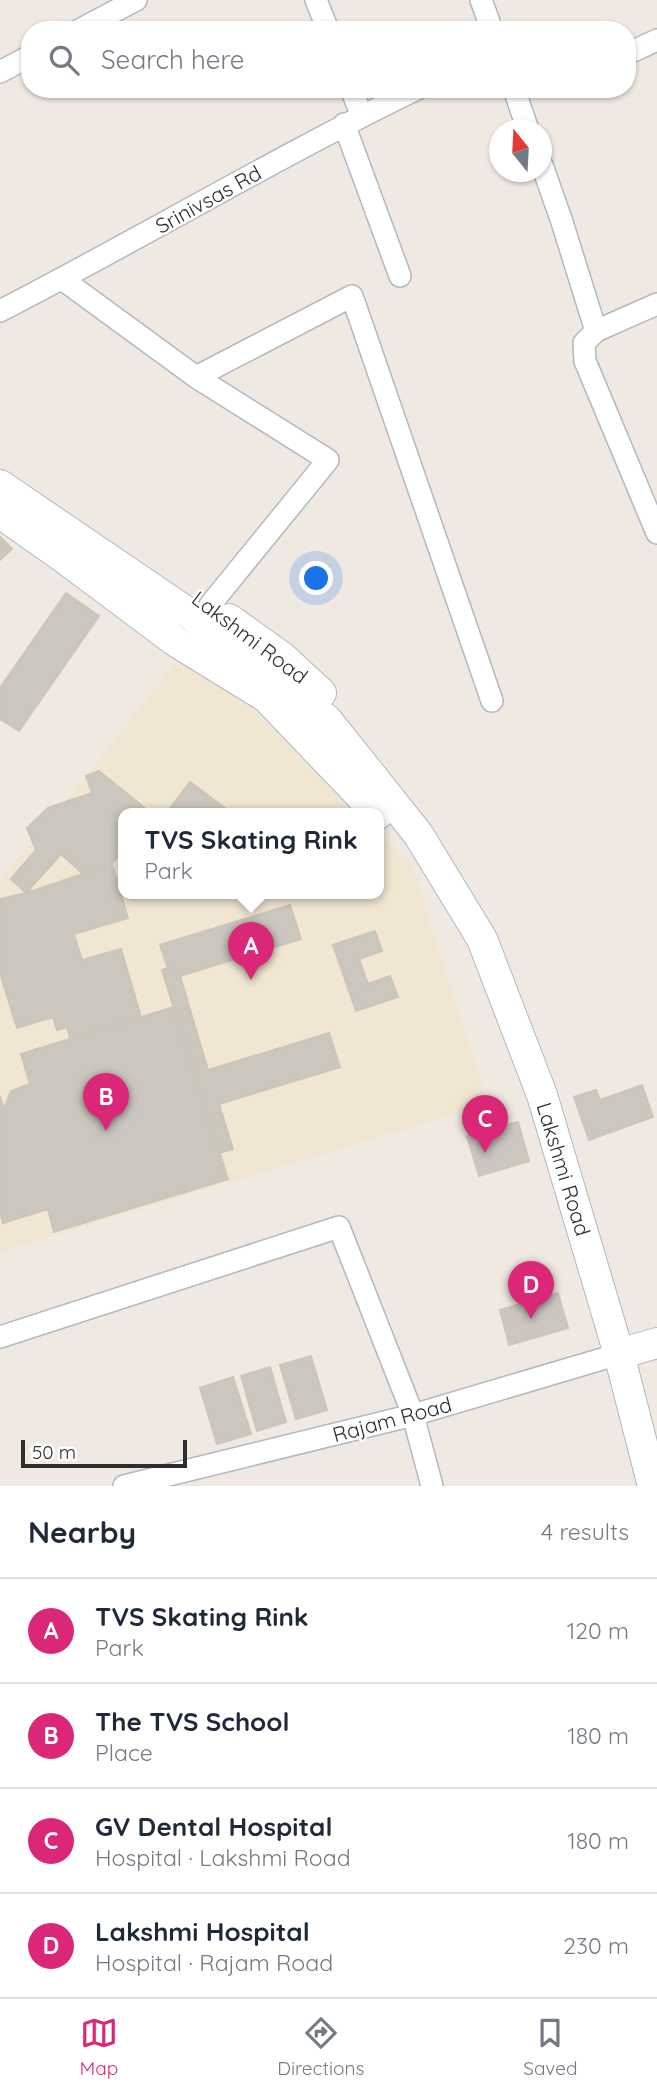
<!DOCTYPE html>
<html lang="en">
<head>
<meta charset="utf-8">
<style>
  body { margin:0; font-family:Quicksand,sans-serif; background:#f6f6f7; color:#1f2937 }
  .compass { position:absolute; left:489px; top:119px; width:63px; height:63px; border-radius:50%; background:#fff; box-shadow:0 2px 5px #0004; rotate:342deg }
  .scale { position:absolute; left:21px; bottom:18px; width:166px; box-sizing:border-box; padding-left:7px; border:4px solid #2e2e2e; border-top:0; font-size:19px; line-height:24px; white-space:nowrap; color:#2e2e2e; -webkit-text-stroke:5px #fff; paint-order:stroke }
  .you { position:absolute; left:317px; top:579px; width:24px; height:24px; margin:-18px; border:5px solid #fff; border-radius:50%; background:#1a73e8; box-shadow:0 0 0 10px #1a73e833 }
  .badge { display:grid; place-items:center; width:46px; height:46px; border-radius:50%; background:#db2777; color:#fff; font-size:23px; font-weight:700 }
  .pin { position:absolute; translate:-50% -58px; filter:drop-shadow(0 2px 4px #0008) }
  .pin::after { content:''; position:absolute; top:37px; width:24px; height:21px; background:inherit; clip-path:polygon(0 0,100% 0,50% 100%) }
  .popup { position:absolute; left:118px; top:808px; width:266px; height:91px; box-sizing:border-box; display:grid; place-content:center; border-radius:14px; background:#fff; filter:drop-shadow(0 2px 5px #0005); font-size:23px; white-space:nowrap; color:#747a83 }
  .popup b { font-size:26px; color:#1f2937 }
  .popup::after { content:''; position:absolute; left:50%; top:100%; margin-left:-14px; border:14px solid transparent; border-top-color:#fff }
  .list { margin:0; padding:0; list-style:none }
  h2 { display:flex; justify-content:space-between; align-items:center; height:91px; margin:0; padding:0 28px; font-size:30px }
  h2 small { font-size:23px; font-weight:400; color:#747a83 }
  .list li { display:grid; grid-template-columns:46px 1fr auto; gap:21px; align-items:center; box-sizing:border-box; height:105px; padding:0 28px; border-top:2px solid #e0e1e3 }
  .list b { display:block; font-size:26px; white-space:nowrap }
  .list p { margin:0; font-size:23px; white-space:nowrap; color:#747a83 }
  .list em { font-size:23px; font-style:normal; color:#747a83 }
  .icon { flex:none; width:38px; height:38px; fill:none; stroke:currentColor; stroke-width:2; stroke-linecap:round; stroke-linejoin:round }
  .map { position:relative; flex:none; width:657px; height:1486px; overflow:hidden }
  .search { position:absolute; background:#fff; box-shadow:0 2px 5px #0004; left:21px; right:21px; top:21px; height:77px; display:flex; align-items:center; gap:18px; box-sizing:border-box; padding:0 24px; border-radius:28px; color:#747a83; font-size:26px }
  .sheet { height:511px; background:#fff }
  nav { display:flex; justify-content:space-around; align-items:center; box-sizing:border-box; height:98px; border-top:2px solid #e0e1e3; background:#fff; font-size:19px; color:#747a83 }
  nav a { display:grid; justify-items:center; gap:4px }
  nav .on { color:#db2777 }
  .map>svg:first-child { display:block }
  .education { fill:#f0e6d1 }
  .building { fill:#cbc7bf; stroke:#cbc5ba; stroke-width:2 }
  .lines { fill:none; stroke-linecap:round; stroke-linejoin:round }
  .street-casing { stroke:#b4b7c1; stroke-width:24 }
  .secondary-casing { stroke:#b4b7c1; stroke-width:32 }
  .street { stroke:#fff; stroke-width:21 }
  .secondary { stroke:#fff; stroke-width:30 }
  .labels { text-anchor:middle; dominant-baseline:central; stroke-width:5; stroke-linejoin:round; paint-order:stroke }
  .street-label { font-size:21px; fill:#2e2e2e; stroke:#fff }
</style>
</head>
<body>
<div class="map">
<svg width="657" height="1486" viewBox="0 0 657 1486">
  <rect width="100%" height="100%" fill="#efe9e1"/>
  <path class="education" d="M179,658l49,28 131,128h-236v80h256v-61l32,31 77,240 -488,148v-372l86,-104z"/>
  <path class="building" d="M0,537l12,12 -12,11z
    M66,593l33,23 -80,115 -19,-12v-31z
    M99,771l53,43h-29v36l-11,14 -30,9 -21,-19 -35,39 -15,-14 25,-29 -9,-22 21,-20 44,-15 -6,-17z
    M190,782l43,32h-67z
    M112,864l16,54 -54,16 8,26 39,-11 20,68 -71,21 -3,-11 -10,3 -4,-13 -36,11 -17,-55v-74l26,-6z
    M290,905l11,34 -121,37 28,94 121,-37 11,34 -121,37 14,45 -14,4 -57,-183 6,-2 -8,-23z
    M375,931l7,20 -23,8 9,25 22,-8 8,21 -42,14 -23,-66z
    M174,1007l54,172 -174,53 -6,-23 -45,14 -3,-10v-117l4,13 7,-18 19,-7 -9,-30z
    M642,1085l11,32 -64,23 -15,-43 22,-7 4,10z
    M518,1122l11,39 -50,15 -12,-40z
    M558,1293l10,35 -59,17 -9,-35z
    M311,1356l16,54 -31,9 -16,-54z
    M270,1367l16,55 -29,9 -16,-55z
    M233,1377l18,57 -34,10 -17,-56z"/>
  <g class="lines">
    <defs>
      <path id="street" d="M316,0l12,30
        M481,0l11,30
        M79,30l57,-30
        M627,54l30,-14
        M0,72l30,-16
        M351,89l11,27
        M514,89l14,41
        M344,124l56,152
        M542,165l20,57 34,109
        M62,279l134,98 132,83 -118,145
        M657,304l-61,27 -12,12 1,18 72,172
        M0,311c140,-72 275,-153 417,-222
        M196,377l156,-81 140,405
        M0,1337l339,-110 74,188 19,71
        M124,1486l289,-71 206,-61"/>
      <path id="secondary" d="M0,485l213,145 114,90 91,114 64,105 60,156 77,259 34,132
        M0,513l64,45 111,83 91,56 112,117
        M229,619l53,38 39,36
        M619,1354l38,-11"/>
    </defs>
    <use href="#street" class="street-casing"/>
    <use href="#secondary" class="secondary-casing"/>
    <use href="#street" class="street"/>
    <use href="#secondary" class="secondary"/>
  </g>
  <g class="labels">
    <g class="street-label">
      <text transform="translate(208 199) rotate(-29)">Srinivsas Rd</text>
      <text transform="translate(250 637) rotate(37)">Lakshmi Road</text>
      <text transform="translate(564 1169) rotate(73)">Lakshmi Road</text>
      <text transform="translate(392 1419) rotate(-15)">Rajam Road</text>
    </g>
  </g>
</svg>
<svg class="compass" viewBox="-18 -18 36 36"><path d="M0-13l5 13h-10z" fill="#e53935"/><path d="M0 13l5-13h-10z" fill="#747a83"/></svg>
<div class="scale">50 m</div>
<div class="you"></div>
<div class="pin badge" style="left:251px;top:980px">A</div>
<div class="popup"><b>TVS Skating Rink</b>Park</div>
<div class="pin badge" style="left:106px;top:1131px">B</div>
<div class="pin badge" style="left:485px;top:1153px">C</div>
<div class="pin badge" style="left:531px;top:1319px">D</div>
<div class="search"><svg class="icon" aria-label="search" viewBox="0 0 24 24"><circle cx="10" cy="10" r="6"/><path d="M15 15l6 6"/></svg>Search here</div>
</div>
<section class="sheet">
<h2>Nearby<small>4 results</small></h2>
<ul class="list">
<li><span class="badge">A</span><div><b>TVS Skating Rink</b><p>Park</p></div><em>120 m</em></li>
<li><span class="badge">B</span><div><b>The TVS School</b><p>Place</p></div><em>180 m</em></li>
<li><span class="badge">C</span><div><b>GV Dental Hospital</b><p>Hospital · Lakshmi Road</p></div><em>180 m</em></li>
<li><span class="badge">D</span><div><b>Lakshmi Hospital</b><p>Hospital · Rajam Road</p></div><em>230 m</em></li>
</ul>
</section>
<nav>
<a class="on"><svg class="icon" aria-label="map" viewBox="0 0 24 24"><path d="M3 6l6-2 6 2 6-2v14l-6 2-6-2-6 2zM9 4v14M15 6v14"/></svg>Map</a>
<a><svg class="icon" aria-label="directions" viewBox="0 0 24 24"><path d="M12 3l9 9-9 9-9-9zM9 14v-3h6M13 9l2 2-2 2"/></svg>Directions</a>
<a><svg class="icon" aria-label="saved" viewBox="0 0 24 24"><path d="M7 4h10v16l-5-4-5 4z"/></svg>Saved</a>
</nav>
</body>
</html>
